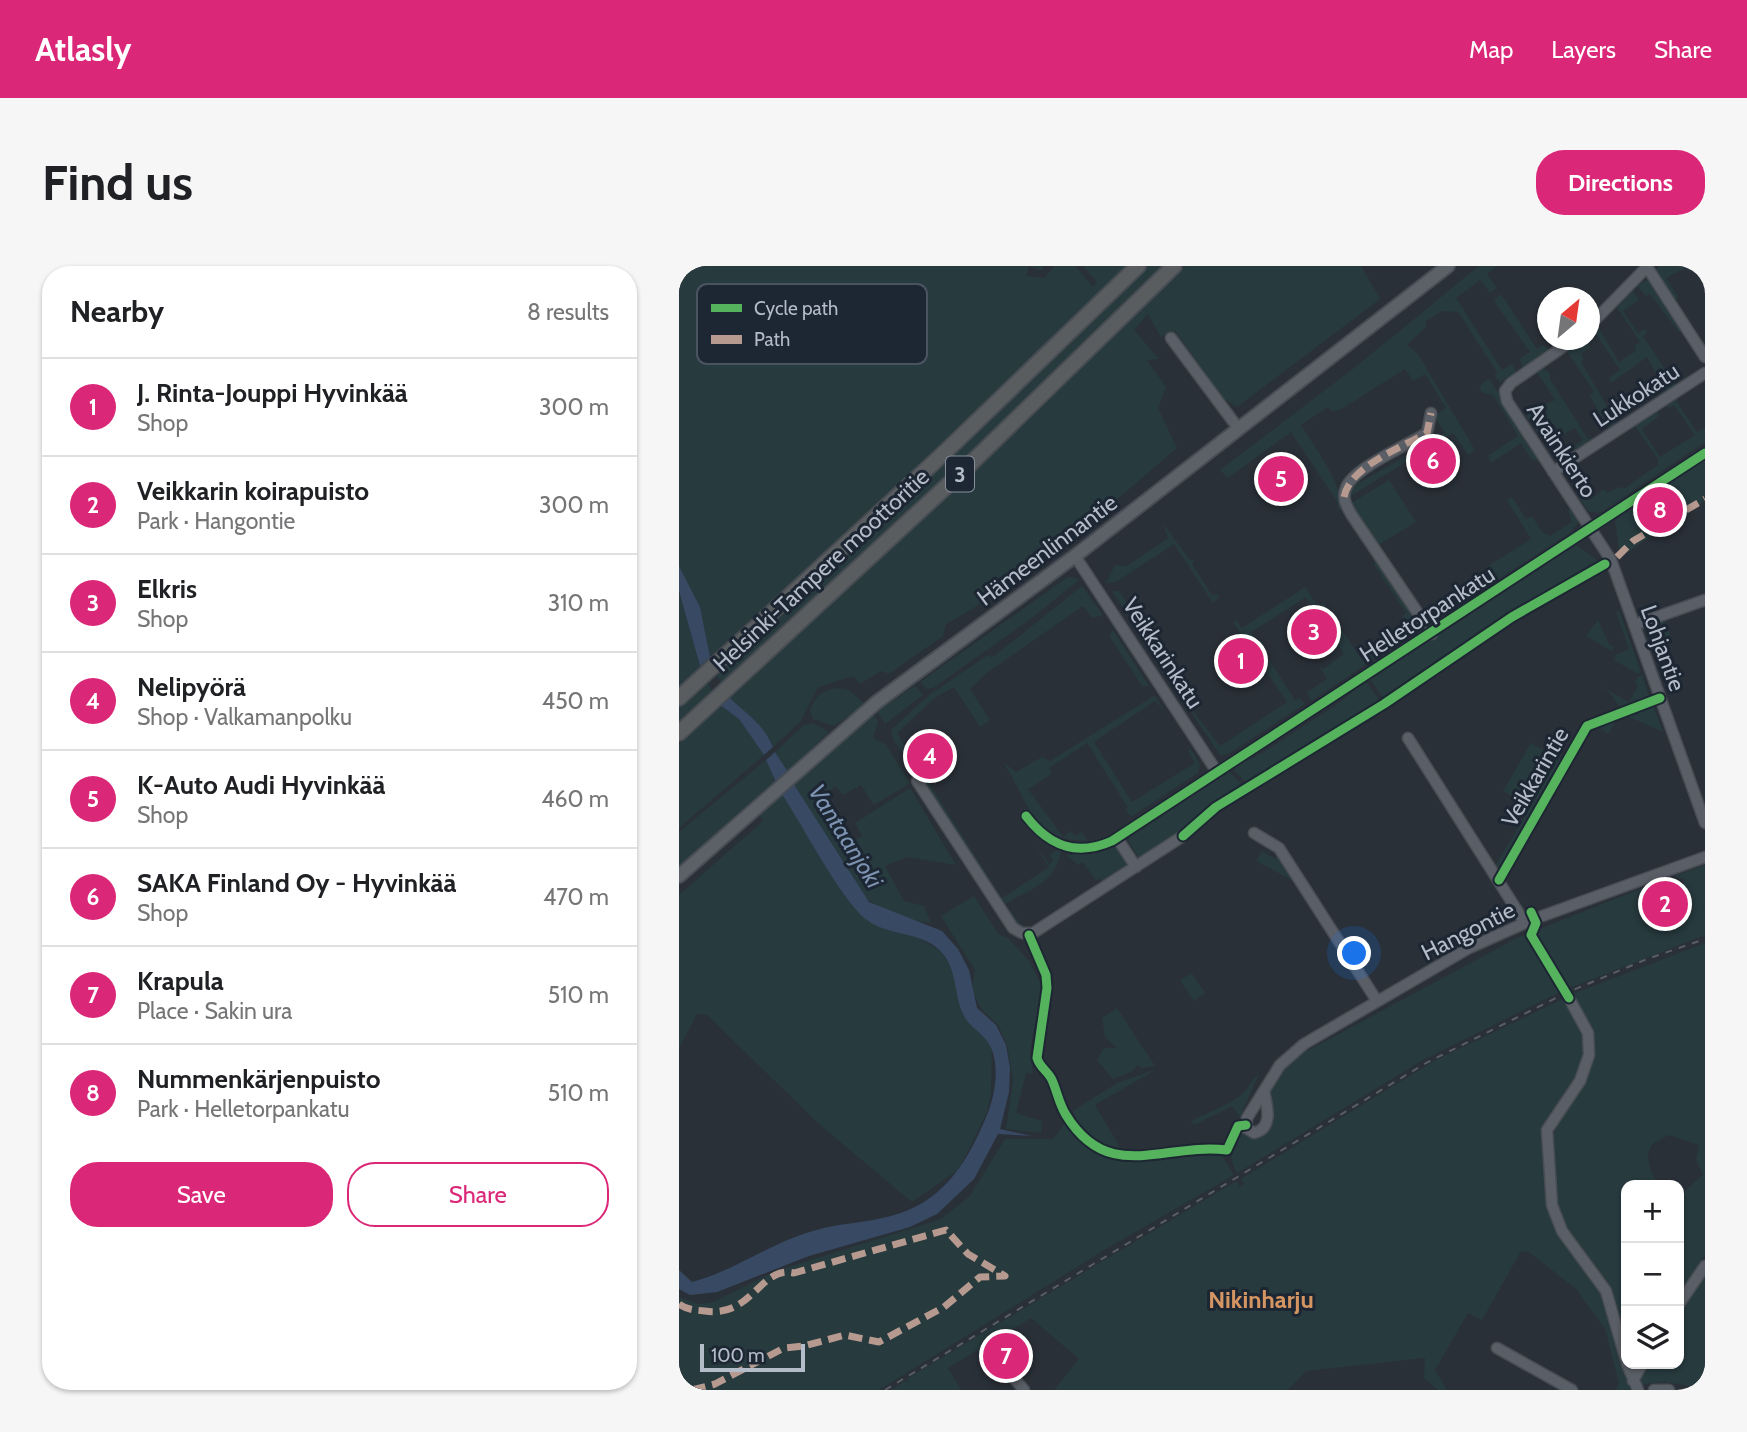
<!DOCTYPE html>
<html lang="en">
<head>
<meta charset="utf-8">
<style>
  body { margin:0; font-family:Cabin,sans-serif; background:#f6f6f6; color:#202124 }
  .controls { position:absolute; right:21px; bottom:21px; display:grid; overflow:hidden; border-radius:14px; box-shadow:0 2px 5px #0004 }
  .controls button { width:63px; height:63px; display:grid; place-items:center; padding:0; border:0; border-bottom:2px solid #e0e0e0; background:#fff; color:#202124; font:35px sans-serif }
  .compass { position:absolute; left:858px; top:21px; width:63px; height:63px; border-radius:50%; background:#fff; box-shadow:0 2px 5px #0004; rotate:29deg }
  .scale { position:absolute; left:21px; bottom:18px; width:105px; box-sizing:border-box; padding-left:7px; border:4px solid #b4bcc9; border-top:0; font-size:19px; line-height:24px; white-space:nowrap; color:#b4bcc9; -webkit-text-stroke:5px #1d2633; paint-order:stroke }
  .you { position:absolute; left:676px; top:688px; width:24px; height:24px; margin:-18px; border:5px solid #fff; border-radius:50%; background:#1a73e8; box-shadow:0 0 0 10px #1a73e833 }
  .badge { display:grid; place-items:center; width:46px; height:46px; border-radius:50%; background:#db2777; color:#fff; font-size:23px; font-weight:700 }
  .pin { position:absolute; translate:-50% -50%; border:4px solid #fff; box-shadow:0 2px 7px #0006 }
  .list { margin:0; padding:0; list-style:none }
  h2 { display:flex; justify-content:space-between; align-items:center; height:91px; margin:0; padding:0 28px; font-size:30px }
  h2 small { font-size:23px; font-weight:400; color:#757577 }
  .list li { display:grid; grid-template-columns:46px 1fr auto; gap:21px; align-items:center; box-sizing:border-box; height:98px; padding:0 28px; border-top:2px solid #e0e0e0 }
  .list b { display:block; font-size:26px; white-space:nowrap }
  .list p { margin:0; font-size:23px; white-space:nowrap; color:#757577 }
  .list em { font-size:23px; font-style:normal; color:#757577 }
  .actions { display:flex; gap:14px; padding:21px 28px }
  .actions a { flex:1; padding:16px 0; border:2px solid #db2777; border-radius:28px; text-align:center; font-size:24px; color:#db2777 }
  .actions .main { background:#db2777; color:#fff }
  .icon { flex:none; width:38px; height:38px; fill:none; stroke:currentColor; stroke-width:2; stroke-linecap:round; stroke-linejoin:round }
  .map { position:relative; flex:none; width:1026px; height:1124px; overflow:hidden; border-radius:28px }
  header { display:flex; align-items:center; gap:42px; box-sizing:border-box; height:98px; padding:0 35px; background:#db2777; color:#fff }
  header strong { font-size:33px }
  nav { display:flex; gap:38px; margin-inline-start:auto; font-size:24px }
  .intro { display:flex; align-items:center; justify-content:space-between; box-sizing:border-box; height:168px; padding:0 42px }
  h1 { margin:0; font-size:49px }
  .button { padding:18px 32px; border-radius:28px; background:#db2777; color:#fff; font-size:24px; font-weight:700 }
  main { display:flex; gap:42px; padding:0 42px }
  aside { flex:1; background:#fff; border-radius:28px; box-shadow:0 2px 5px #0004 }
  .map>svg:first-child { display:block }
  .green { fill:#273a3e }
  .water { fill:#384963 }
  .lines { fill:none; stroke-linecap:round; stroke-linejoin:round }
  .minor-casing { stroke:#484c53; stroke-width:13 }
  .major-casing { stroke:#484c55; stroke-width:16 }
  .highway-casing { stroke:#474c53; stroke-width:18 }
  .minor { stroke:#5a5e66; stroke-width:10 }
  .major { stroke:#5c6168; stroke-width:12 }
  .highway { stroke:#5a5d60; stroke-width:14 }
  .rail { stroke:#595d64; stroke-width:2; stroke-dasharray:7 7; stroke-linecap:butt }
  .quiet { stroke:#b69a8f; stroke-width:7; stroke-dasharray:14 7; stroke-linecap:butt }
  .cycleway-casing { stroke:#1d2633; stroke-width:13 }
  .cycleway { stroke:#56b35d; stroke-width:9 }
  .labels { text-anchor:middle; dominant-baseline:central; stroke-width:6; stroke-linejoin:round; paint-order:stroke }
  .shield { fill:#1d2633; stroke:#878f9c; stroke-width:2 }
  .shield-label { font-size:21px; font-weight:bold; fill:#b4bcc9 }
  .street-label { font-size:23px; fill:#b4bcc9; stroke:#1d2633 }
  .water-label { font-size:24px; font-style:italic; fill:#7c92b1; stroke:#1d2633 }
  .neighbourhood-label { font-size:24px; font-weight:bold; fill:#d59563; stroke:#1d2633 }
  .key { fill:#1d2633; stroke:#4a5360; stroke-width:2 }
  .key-label { font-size:19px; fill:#b4bcc9 }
</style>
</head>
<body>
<header>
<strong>Atlasly</strong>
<nav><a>Map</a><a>Layers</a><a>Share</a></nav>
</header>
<div class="intro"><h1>Find us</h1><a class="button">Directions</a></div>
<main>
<aside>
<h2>Nearby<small>8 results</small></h2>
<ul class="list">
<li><span class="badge">1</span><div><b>J. Rinta-Jouppi Hyvinkää</b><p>Shop</p></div><em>300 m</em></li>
<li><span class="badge">2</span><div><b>Veikkarin koirapuisto</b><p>Park · Hangontie</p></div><em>300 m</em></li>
<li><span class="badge">3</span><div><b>Elkris</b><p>Shop</p></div><em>310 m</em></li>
<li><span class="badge">4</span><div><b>Nelipyörä</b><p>Shop · Valkamanpolku</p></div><em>450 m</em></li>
<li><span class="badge">5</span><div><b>K-Auto Audi Hyvinkää</b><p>Shop</p></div><em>460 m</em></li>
<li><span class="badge">6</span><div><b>SAKA Finland Oy - Hyvinkää</b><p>Shop</p></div><em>470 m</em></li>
<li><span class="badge">7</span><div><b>Krapula</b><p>Place · Sakin ura</p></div><em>510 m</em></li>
<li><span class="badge">8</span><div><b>Nummenkärjenpuisto</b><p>Park · Helletorpankatu</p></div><em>510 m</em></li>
</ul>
<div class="actions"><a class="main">Save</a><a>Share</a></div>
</aside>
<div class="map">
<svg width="1026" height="1124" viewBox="0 0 1026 1124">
  <rect width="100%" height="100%" fill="#2a3038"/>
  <path class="green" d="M0,0h365l-3,5 -12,-5 -3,10 18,2 11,-12h20l18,21 4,-5 -14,-16h44l-149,144 -268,247 -10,-50 -21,-41z
    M466,0h22l-113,112 -332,307 -7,-14z
    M506,0h176l19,33 -143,108 -14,-9 -48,-67 -14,6 -13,-23 -14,16 25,29 -12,1 19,27 -8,21 19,40c-74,63 -145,129 -231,176l-3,12 -54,38 -8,-3 -21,13 -7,-8 -35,11 -18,35 -27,25c-9,-22 -28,-34 -44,-50l298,-276z
    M800,0h18l-10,8 10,14 -7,5 -10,-13 -24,18 46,72 10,-6 4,8 -16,10 -5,-6 2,-4 -39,-60 -16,-1 -16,10v6l-19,18 11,9 57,96 -7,5 -15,-22 -104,64 -1,-7 6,-4 91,-53 -11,-17 12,-8 -21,-34 -12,7 -8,-12 -62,39 -10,4 -5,-5 -27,18c16,26 37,52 42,84h-5l-1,-8 -46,-69 -63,46 -8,-8 138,-105z
    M980,0h30l-23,12 12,19 -4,4 -19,-29z
    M970,13l35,50 -5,3 -29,-38 -4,2 -9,-10z
    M954,25l6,9 -16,11 15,22 7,-4 2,4 -4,3 32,48h6l-14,9 -20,-36 -36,26 -2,-5 11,-8 -26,-39 4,-4 21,35 17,-11 -2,-5 6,-4 -23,-35z
    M822,28l36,55 6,-4 7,5 -27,17 -3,-8 10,-7 -36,-51z
    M905,74l7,7 -10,7 3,5 -3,3 37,63 -8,6 -20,-35 4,-5 -27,-39z
    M863,102l8,5v6l38,60 14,-3 -28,17 -1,-6 10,-7 -8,-12 -13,7 -9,-12 -9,6 23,29 -7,5 -34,-47 4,-3 6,7 11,-8 -4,-7 12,-5 -18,-28z
    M807,114h4l52,81 -10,-1 -11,-17 -30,20 -3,-7 30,-20 -25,-41 -10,-2 -4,-6z
    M999,129l-1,7 20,30 8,-4v14l-105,71 -11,-1 -12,-17 7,-5 6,9 14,-10 3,4 11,-6 7,1 33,-23v-6l-23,-33 -7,2 28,-18 3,6 -17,13 18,28 35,-22 -21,-30 -5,3 -4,-4z
    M1026,192v43l-85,56 -5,-37z
    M710,214l27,42 -39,24 -27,-42z
    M833,231l14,22 6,-3 10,16 8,4 22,-14 -4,-12 5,-3 7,13 -9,12 -77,50 -9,-14 46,-29 -24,-39z
    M484,257l26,36 6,1 -3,4 20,31 5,-1 2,3 -6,6 -39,-59 -58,38 -10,1 9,-18 12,1 41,-28z
    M896,278l27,20 -10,2 -93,57 -113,79 -16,-23z
    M698,295l46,66 -7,5 -4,-1 -10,-14 4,-4 -33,-50z
    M798,308l9,13 -56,37 -9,-13z
    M389,311l12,2 -48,39 -99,70 -7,1 -6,-7z
    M403,320l21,29 -11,3 -9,-12 -95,66 -18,17 20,31 -10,7 -26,-40 -18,10 -39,36 105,165 47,-31 -20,-30 20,27 4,-3 -3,-6 7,-5 4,1c-5,32 -31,38 -56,53l20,26 -8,-1 -124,-190 -2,-9 38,-35 59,-40 5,2z
    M626,321l13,19 6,-3 38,57 43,-26 1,4 -95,63 -4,-9 20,-13 -7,-12 3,2 21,-15 -38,-57 -55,35 44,68 5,-2 5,6 -77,50 -8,1 -31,-46 1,-2 30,39 67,-44 -54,-80 3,-2 6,8z
    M0,325l21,75 -21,21z
    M433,325h7l31,46 -3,8z
    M940,344l22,62 -3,2 -24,-14 2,-5 -3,1 16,-7 -13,-37z
    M985,352l8,21 -20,8 -7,-19z
    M919,354l12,26 4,-1 -2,6 -26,-15z
    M434,364l36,56h1h-8l-33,-50z
    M963,409l8,24 -29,10 -10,-15 -13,-9 31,17 9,-16 -3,-2 2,-7z
    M27,414l7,13 -34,33v-21z
    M687,415l16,23 -134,80 -17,-16 30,-14 75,-49z
    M236,420l8,9 -38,29 -8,-13z
    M157,422l13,2 17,15 -32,21 -21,-7 -3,-9c5,-14 12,-19 26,-22z
    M476,429l8,14 -8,-8 -61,41 38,60 63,-39 -7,-12 3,-2 9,15 -2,9 -67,44 -5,-7 2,-2 -41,-65 -38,25 3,6 -24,15 35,48 8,-6 4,5 7,-4 5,8c-54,4 -60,-42 -84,-78l13,10 26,-15 8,4z
    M973,437l11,29 -36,-16 -11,5 -8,13 -13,-11z
    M41,439l19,14 25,36 -85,73v-84z
    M193,448l6,7 -5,17 13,7 24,38 -36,22 -13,-20 -18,10 -7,-8 -20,10 16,28 6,-3 5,5 -2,7 7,10 14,-8 -7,-13 55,-35 46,77 -49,-8 -22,9 19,35 20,5 7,17c-27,-2 -55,-13 -73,-33l-65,-107z
    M134,457l16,9 -41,40 -13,-20 29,-27z
    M852,477l33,19 -66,110 -3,-6 35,-58 -27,-17z
    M87,494l10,22 -97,86v-36z
    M549,505l15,15c-36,21 -66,51 -103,74l-14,-23z
    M102,527l71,109 36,28 31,8 23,14 10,17 12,48 17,14 11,18 -1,45 -4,18 -14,29 -15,29 -46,32 -93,-78 -112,-109 -10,-1 -18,34v-153l84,-74 -4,-6z
    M438,579l12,21 -25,18 -4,-6 -4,3 -13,-19 -5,3 -12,-10 26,-2z
    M583,585l13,8 3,-4 19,28 -41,-22z
    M1026,599v70l-138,54 -2,-4 -5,2 2,4 -139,69 -186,113c-10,-17 -6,-29 2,-46l20,9 10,-45 25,-33 223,-120 153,-61 1,7 7,4 6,-4v-5l-10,-3z
    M295,630l24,38 10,4 21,23 13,25 -12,65 3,23 -7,-1 -10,40 26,8 -1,12 -35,-4 7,-49 -6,-35 -9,-20 -15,-14 -11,-19 3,-22 -34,-54z
    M1026,677v312l-26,43v-102l24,-21 -7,-15 3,-15 -30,-10c-6,3 -16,7 -19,13 -5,11 2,30 10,37h-34v164l-12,-45 -50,-76 -8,-19 -5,-67 7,-18 -1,-8 19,-23 16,-53 -22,-45z
    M513,707l13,20 -11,8 -14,-21z
    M886,732l13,20 9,26 -6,27 -33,49 -5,16 5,64 56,95 28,93 -2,2h-14l3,-7 -14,-54 -29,-40 -47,-37 -8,-1 -39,69 -14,-7 -33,57 12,20h-9l-14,-12 1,-20 -119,13 -18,19h-234l25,-31 -48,-41 -83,50 13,22h-70l14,-9 4,2 -2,-4 11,-7 315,-189 4,-2 3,6 4,-3 -3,-5 193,-118z
    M438,742l38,58 -13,2 -4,-3 -5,6 -20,8 -16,-19 7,-12h13l-12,-11 -3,-19z
    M478,803l-62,36 29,49c-23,-3 -46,-20 -51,-43l44,-28z
    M580,808l-19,43 -8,-11 -38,19 -3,-4c15,-8 36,-15 50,-26 8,-6 9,-15 18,-21z
    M388,855c41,64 91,31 154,33l13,21 -128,74 -227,141h-200v-93l20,7 14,-2 63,-31 165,-52 29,-23 35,-57h48z
    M1026,1005v117l-41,-6 -25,3v-6l7,-15h33v-56z"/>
  <path class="water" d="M0,300l21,41 10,50 -10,9 -21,-75z
    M50,431c17,17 34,26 44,50l-9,8 -25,-36 -19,-14z
    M96,486l13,20 -12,10 -10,-22z
    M114,517l76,119 73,29 16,18 11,21 8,38 19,17 10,20 4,23 -1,24 -9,37 32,7 -34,-2 -24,45 -37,35 -27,13 -101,29 -92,36 -27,3 -11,-6v-19l13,12c42,-11 78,-39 121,-51 26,-8 53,-8 78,-15 50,-13 74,-50 93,-94 10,-21 16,-50 8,-72 -6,-16 -23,-22 -29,-36 -9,-20 -6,-43 -20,-60 -18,-23 -54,-17 -76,-34 -25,-18 -66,-98 -86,-127z"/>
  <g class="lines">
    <defs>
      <path id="minor" d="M968,1l58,90
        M911,59l58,-59
        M492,72l67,90
        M894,74l-62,43 -6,8 2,10 104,159 94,263
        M752,147l-4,20c-18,11 -75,36 -81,55 -4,10 0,17 5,26l81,120
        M874,206l152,-99
        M396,290l142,216
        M955,359l71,-25
        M729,472l117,185
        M238,515l96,147 9,5h11l150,-97
        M347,550c23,30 50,41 86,25l593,-388
        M575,567l25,15 98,153
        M438,572l19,29
        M890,732l19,35 1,22 -9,26 -33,49 5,75 10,26 44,60 20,69
        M585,825c3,15 10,37 -10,42l-8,-5 1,-10 33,-53 24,-21 165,-96 65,-29 171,-62
        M1000,1038l26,-38
        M818,1082l75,42
        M948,1098l11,26
        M328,1104l17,20
        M954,1115l9,-17
        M975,1124h15"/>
      <path id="major" d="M0,610l198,-174 198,-146 373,-290"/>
      <path id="highway" d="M0,432l265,-245 194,-187
        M0,467l283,-261 212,-206"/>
    </defs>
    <use href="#minor" class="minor-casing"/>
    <use href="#major" class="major-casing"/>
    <use href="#highway" class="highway-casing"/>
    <use href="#minor" class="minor"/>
    <use href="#major" class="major"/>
    <use href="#highway" class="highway"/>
    <path class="rail" d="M206,1124l541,-327 140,-70 81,-34 58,-20"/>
    <path class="quiet" d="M665,231c6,-31 57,-49 83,-64l4,-20
      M938,291l16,-16 72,-42
      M0,1038c8,6 16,6 26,7 48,7 55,-46 89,-38l152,-43 22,24 37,22 -25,1 -36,30 -65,35 -34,-7 -41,11 -20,2 -69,36 -23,6"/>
    <defs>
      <path id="cycleway" d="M347,550c23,30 50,41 86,25l593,-388
        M504,570l33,-29 31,-19 137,-84 128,-87 93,-53
        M820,614l88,-154 73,-28
        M852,646l5,11 -5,12 38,63
        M350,669l17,40 1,13 -10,70c3,10 11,13 15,22 5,11 7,24 14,35 43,70 98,27 161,35l11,-24 8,-1"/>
    </defs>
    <use href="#cycleway" class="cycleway-casing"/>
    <use href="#cycleway" class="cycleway"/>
  </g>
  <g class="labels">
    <rect class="shield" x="267" y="190.5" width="28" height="35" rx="5"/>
    <g class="shield-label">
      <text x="281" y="208">3</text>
    </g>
    <g class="street-label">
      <text transform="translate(957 129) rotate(-33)">Lukkokatu</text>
      <text transform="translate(883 184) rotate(57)">Avainkierto</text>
      <text transform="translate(368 284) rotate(-37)">Hämeenlinnantie</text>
      <text transform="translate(142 304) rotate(-43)">Helsinki-Tampere moottoritie</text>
      <text transform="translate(748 348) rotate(-33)">Helletorpankatu</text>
      <text transform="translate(984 382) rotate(70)">Lohjantie</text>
      <text transform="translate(484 387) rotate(57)">Veikkarinkatu</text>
      <text transform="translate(856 511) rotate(-60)">Veikkarintie</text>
      <text transform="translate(789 665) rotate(-27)">Hangontie</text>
    </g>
    <g class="water-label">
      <text transform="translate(167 570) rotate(58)">Vantaanjoki</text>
    </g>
    <g class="neighbourhood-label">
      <text x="582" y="1033">Nikinharju</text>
    </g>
  </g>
  <rect x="18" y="18" width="230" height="80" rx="10" class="key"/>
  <rect x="32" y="38" width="31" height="8" fill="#56b35d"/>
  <rect x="32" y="69" width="31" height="9" fill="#b69a8f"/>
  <g class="key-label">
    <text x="75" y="49">Cycle path</text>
    <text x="75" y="80">Path</text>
  </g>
</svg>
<div class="controls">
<button>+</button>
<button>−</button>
<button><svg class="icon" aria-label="layers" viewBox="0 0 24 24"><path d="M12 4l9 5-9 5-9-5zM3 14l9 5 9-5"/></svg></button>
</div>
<svg class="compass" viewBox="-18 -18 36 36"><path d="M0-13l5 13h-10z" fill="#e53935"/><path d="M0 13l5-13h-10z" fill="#757577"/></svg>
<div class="scale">100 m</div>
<div class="you"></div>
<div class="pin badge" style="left:562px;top:395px">1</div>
<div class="pin badge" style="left:986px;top:638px">2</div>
<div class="pin badge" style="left:635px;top:366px">3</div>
<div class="pin badge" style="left:251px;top:490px">4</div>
<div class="pin badge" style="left:602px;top:213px">5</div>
<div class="pin badge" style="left:754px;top:195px">6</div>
<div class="pin badge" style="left:327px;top:1090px">7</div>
<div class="pin badge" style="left:981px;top:244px">8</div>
</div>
</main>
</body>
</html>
